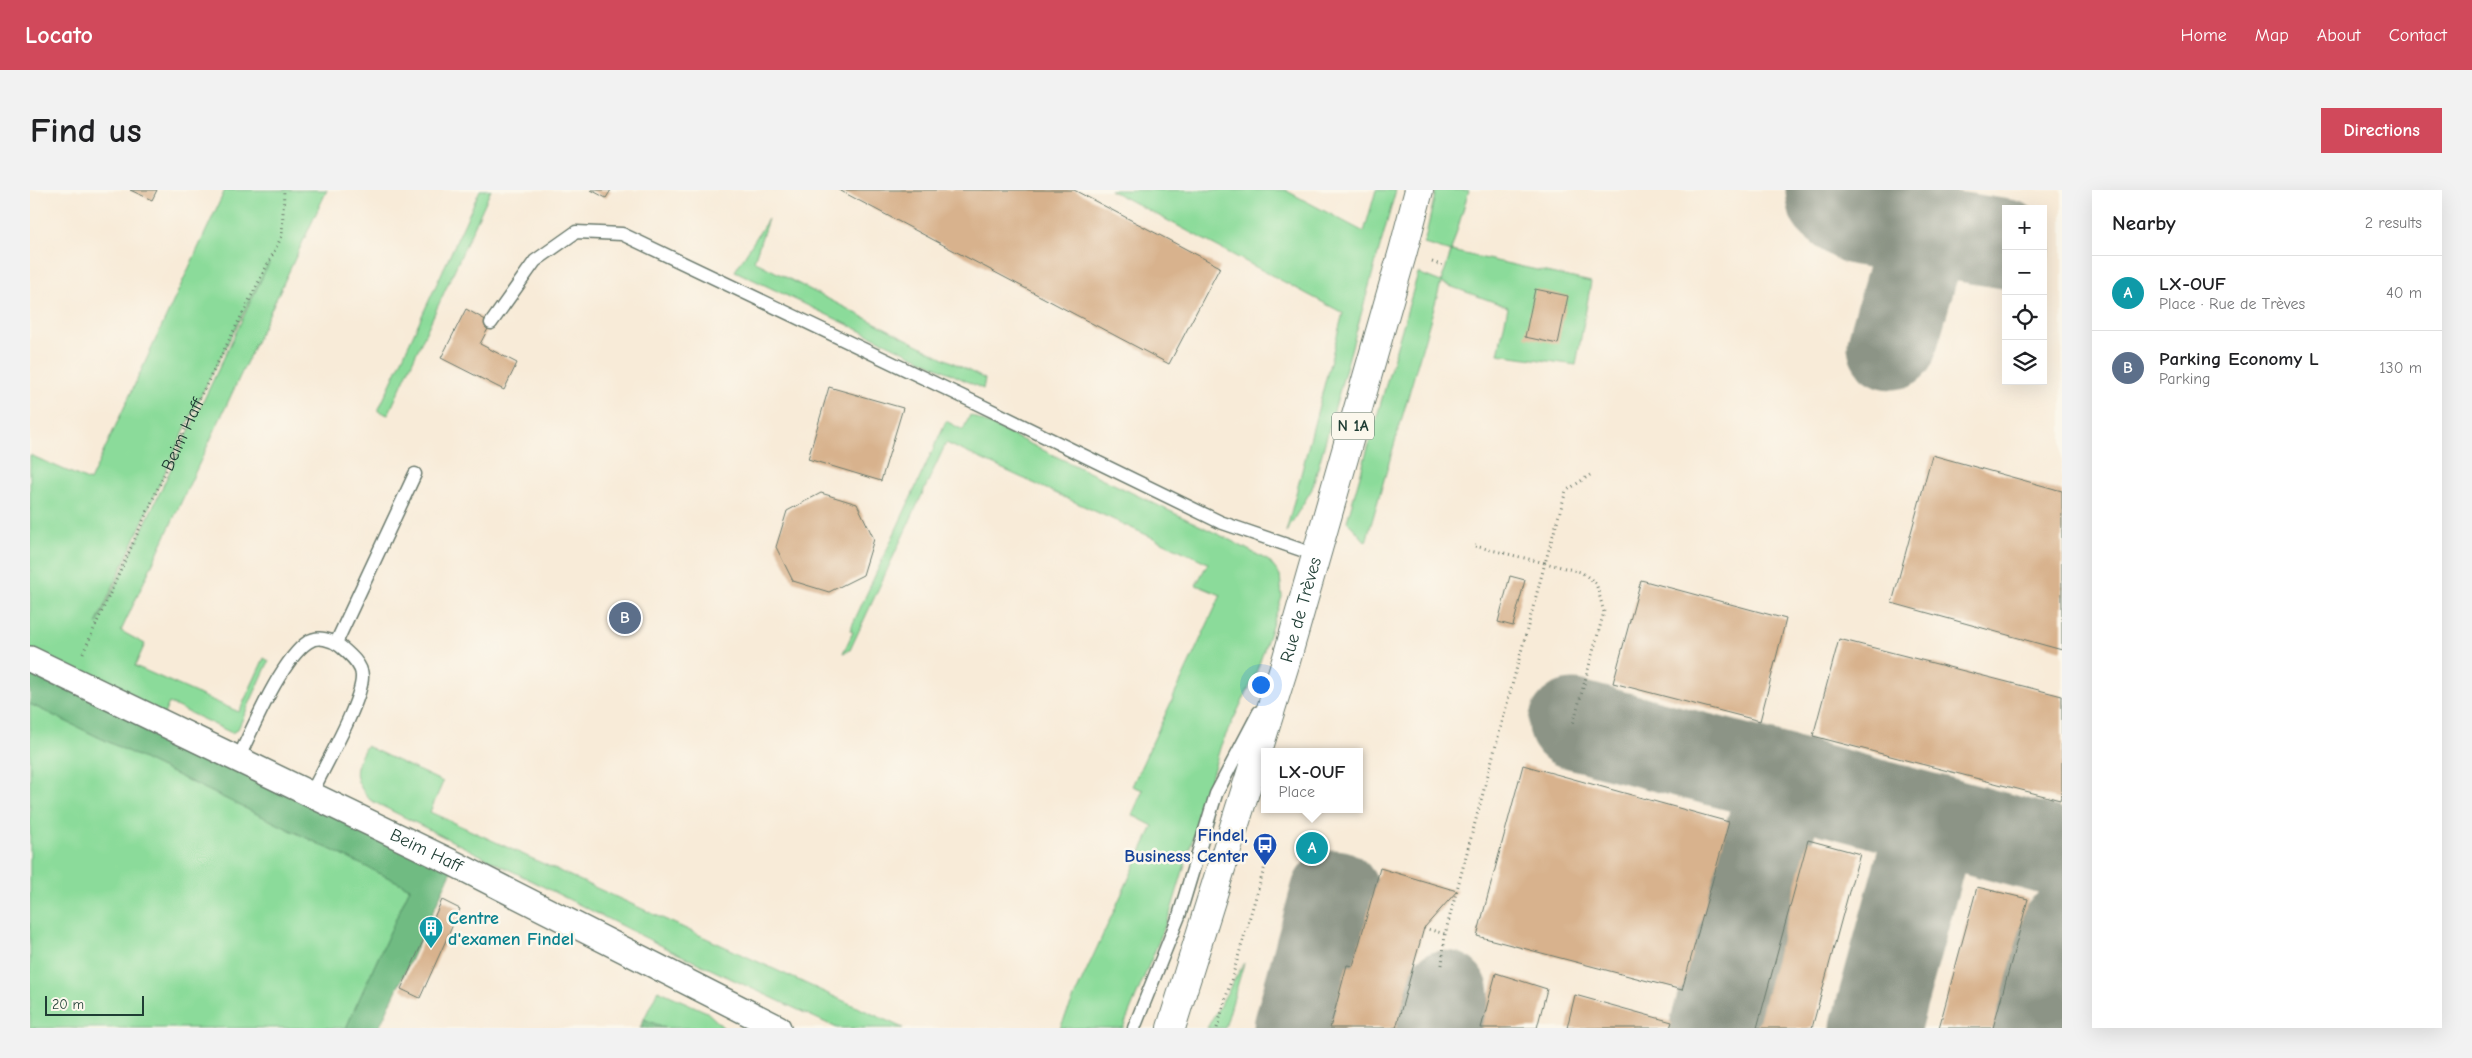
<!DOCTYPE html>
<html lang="en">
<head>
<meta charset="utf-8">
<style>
  body { margin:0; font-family:"Comic Neue",sans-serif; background:#f2f2f2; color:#202124 }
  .controls { position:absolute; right:15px; top:15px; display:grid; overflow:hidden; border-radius:0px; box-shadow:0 5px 20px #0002 }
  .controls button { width:45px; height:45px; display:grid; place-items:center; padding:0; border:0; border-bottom:1px solid #e0e0e0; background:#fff; color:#202124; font:25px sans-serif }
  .scale { position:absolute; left:15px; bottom:12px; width:99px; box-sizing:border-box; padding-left:5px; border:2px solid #1f3d34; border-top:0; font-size:14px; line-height:18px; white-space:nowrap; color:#1f3d34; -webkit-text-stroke:4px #fbf7ec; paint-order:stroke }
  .you { position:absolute; left:1230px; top:494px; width:18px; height:18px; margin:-12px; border:4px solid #fff; border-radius:50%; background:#1a73e8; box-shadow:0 0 0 8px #1a73e833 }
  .badge { display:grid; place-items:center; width:32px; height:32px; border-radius:50%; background:#d1495b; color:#fff; font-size:16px; font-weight:700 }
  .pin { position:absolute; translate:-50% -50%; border:2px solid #fff; box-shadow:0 1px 5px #0006 }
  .popup { position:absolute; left:1231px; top:558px; width:102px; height:65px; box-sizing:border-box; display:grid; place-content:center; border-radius:0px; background:#fff; filter:drop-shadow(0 1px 4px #0005); font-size:16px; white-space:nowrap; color:#757577 }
  .popup b { font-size:19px; color:#202124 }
  .popup::after { content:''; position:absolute; left:50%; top:100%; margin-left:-10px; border:10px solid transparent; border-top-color:#fff }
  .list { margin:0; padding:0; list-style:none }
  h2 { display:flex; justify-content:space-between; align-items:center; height:65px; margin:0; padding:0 20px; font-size:21px }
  h2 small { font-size:16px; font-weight:400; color:#757577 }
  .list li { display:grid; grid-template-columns:32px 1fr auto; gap:15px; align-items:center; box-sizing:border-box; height:75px; padding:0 20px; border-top:1px solid #e0e0e0 }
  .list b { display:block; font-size:19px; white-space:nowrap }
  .list p { margin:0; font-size:16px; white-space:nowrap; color:#757577 }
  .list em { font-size:16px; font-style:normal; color:#757577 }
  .icon { flex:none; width:28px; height:28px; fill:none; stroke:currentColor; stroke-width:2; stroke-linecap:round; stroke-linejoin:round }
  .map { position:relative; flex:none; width:2032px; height:838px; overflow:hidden; border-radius:0px }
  header { display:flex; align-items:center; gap:30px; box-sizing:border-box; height:70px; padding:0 25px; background:#d1495b; color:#fff }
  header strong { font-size:24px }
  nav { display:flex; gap:28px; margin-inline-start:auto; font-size:18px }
  .intro { display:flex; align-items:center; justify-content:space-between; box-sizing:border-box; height:120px; padding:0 30px }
  h1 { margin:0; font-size:35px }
  .button { padding:12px 22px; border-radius:0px; background:#d1495b; color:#fff; font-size:18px; font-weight:700 }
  main { display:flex; gap:30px; padding:0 30px }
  aside { flex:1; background:#fff; border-radius:0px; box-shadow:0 5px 20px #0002 }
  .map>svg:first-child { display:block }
  .green { fill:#8bdb9a; stroke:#558c67; fill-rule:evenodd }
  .forest { fill:#70bb82; stroke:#487c5b }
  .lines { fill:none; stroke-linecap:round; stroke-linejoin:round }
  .taxiway { stroke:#8c9486; stroke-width:89 }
  .building { fill:#d8b28d }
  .service-casing { stroke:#6b7a6d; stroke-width:15 }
  .minor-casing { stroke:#6b7a6d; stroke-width:28 }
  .primary-casing { stroke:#6b7a6d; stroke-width:30 }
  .path { stroke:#6b7a6d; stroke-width:3; stroke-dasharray:1 4; stroke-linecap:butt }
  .service { stroke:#fff; stroke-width:12 }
  .minor { stroke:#fff; stroke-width:25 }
  .primary { stroke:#fff; stroke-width:28 }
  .labels { text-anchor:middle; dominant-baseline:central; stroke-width:5; stroke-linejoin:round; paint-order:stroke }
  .shield { fill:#fbf7ec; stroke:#61756b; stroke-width:1 }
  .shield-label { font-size:16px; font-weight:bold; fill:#1f3d34 }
  .street-label { font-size:18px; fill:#1f3d34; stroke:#fbf7ec }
  .transit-label { font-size:18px; font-weight:bold; fill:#164399; stroke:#fbf7ec; text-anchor:end }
  .culture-label { font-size:18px; font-weight:bold; fill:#0d838f; stroke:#fbf7ec; text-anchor:start }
</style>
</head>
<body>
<header>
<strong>Locato</strong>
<nav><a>Home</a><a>Map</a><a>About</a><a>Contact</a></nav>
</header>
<div class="intro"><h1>Find us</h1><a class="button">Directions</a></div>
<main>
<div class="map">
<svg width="2032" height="838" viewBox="0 0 2032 838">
  <rect width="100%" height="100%" fill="#fbf7ec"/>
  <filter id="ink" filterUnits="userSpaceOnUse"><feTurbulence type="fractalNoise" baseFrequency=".02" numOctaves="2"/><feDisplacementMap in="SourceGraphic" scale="10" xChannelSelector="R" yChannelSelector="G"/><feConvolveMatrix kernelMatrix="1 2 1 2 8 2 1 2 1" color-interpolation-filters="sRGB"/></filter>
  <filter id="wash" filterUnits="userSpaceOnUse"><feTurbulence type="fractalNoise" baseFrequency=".0096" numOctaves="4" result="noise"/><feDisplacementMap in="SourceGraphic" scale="20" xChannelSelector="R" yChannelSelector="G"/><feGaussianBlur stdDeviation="1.12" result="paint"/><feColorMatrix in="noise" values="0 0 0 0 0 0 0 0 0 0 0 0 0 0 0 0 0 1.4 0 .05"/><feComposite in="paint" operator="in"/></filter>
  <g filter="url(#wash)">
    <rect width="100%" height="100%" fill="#f8ebd8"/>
    <path class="green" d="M195,0h102l-206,441 24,13 -10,22 104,46 25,-54 5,3 -31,68 -6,4 -63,-30 -8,18 -131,-62v-204l60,26zM239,73l-172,361h-1l97,-213z
      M450,0h11l-103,225 -10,-4z
      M1080,0h175l79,42 12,-42h20l-84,299 -26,43 57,-219z
      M1406,0h33l-18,61 140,31 -15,83 -78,-11 10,-47 -67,-24 -75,259 -19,-21 71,-248 23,9 10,-30 -27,-8z
      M738,29l-14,42 231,118 -2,10 -248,-118z
      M940,225l258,124 41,22 11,14 2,22 -26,76 -35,72 -51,169 -47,114h-63l93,-202 -21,-11 11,-25 -11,-4 89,-191 -25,-10 12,-22 -262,-120 -96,207 -7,3 10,-21 -3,-2 96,-209 17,9z
      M0,514l380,184 -64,140h-316z
      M336,556l77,36 -13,30 473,216h-66l-161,-75 -306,-153c-18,-22 -17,-30 -4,-54z
      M1214,773l-19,65h-18z
      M628,800l49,22 17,16h-59l-21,-9z"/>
    <path class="forest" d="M0,469l425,205 -76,164h-33l64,-140 -380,-184z
      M614,829l21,9h-25z"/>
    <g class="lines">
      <path class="taxiway" d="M1800,0l2,12 12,10 15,9 147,23
        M1862,155l23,-80
        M1543,534l218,57
        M1268,838l37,-134
        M1406,838l9,-33
        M1684,838l69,-244 8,-3 149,40
        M1845,838l56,-204 9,-3 122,33
        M2006,838l26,-97"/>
    </g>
    <g id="blocks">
      <path class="building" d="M100,0h27l-5,10z
        M561,0h20l-5,8z
        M809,0h235l146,77 -51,97z
        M1505,99l33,7 -10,48 -33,-7z
        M436,119l25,14 -11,21 37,19 -13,27 -63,-32z
        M799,197l74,21 -22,73 -73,-22z
        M1902,265l130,36v159l-170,-47z
        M791,303l36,11 17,35 -11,36 -34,17 -36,-11 -17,-34 11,-36z
        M1480,386l15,4 -12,46 -15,-4z
        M1611,390l145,39 -26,102 -147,-38z
        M1809,449l223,57v96l-2,8 -247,-64z
        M1493,575l206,57 -47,168 -205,-54z
        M1778,650l52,14 -10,34 -38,140h-55z
        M1350,678l77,23 -33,37 -28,100h-66l17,-63 6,1z
        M1947,697l51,12 -9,34 -26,95h-54z
        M412,710l18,9 -40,89 -19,-9z
        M1466,783l51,16 -10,39h-56z
        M1545,805l97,27 -2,6h-103z"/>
    </g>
  </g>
  <g filter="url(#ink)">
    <use href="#blocks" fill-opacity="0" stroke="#6b7a6d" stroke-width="1"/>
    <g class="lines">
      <defs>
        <path id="service" d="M461,133l44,-62 41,-29 46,2 354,169 244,119 96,33
          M306,453l79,-169
          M208,569c15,-31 43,-99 70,-117 10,-7 24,-2 32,4 8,7 22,18 22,30 1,24 -39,93 -51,118
          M1104,838l45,-112 37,-122 43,-82"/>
        <g id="minor">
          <path id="s2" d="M0,469l425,205 323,164"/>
        </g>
        <g id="primary">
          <path id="s3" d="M1141,838l115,-367 117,-410 16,-61"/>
        </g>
      </defs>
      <use href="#service" class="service-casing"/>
      <use href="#minor" class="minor-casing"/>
      <use href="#primary" class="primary-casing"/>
      <g class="path">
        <path d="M1402,72l14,5"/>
        <path d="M1445,356l70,17 21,-72 24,-16"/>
        <path id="s1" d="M53,463l110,-242 89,-175 2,-46"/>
        <path d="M1394,738l21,6"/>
        <path d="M1412,775l3,-31 100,-371 36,9 15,11 8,29 -31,112"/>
        <path d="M1187,838l48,-162"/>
      </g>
      <use href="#service" class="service"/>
      <use href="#minor" class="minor"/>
      <use href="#primary" class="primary"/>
    </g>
  </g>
  <defs>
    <symbol id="bus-pin" viewBox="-11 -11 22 30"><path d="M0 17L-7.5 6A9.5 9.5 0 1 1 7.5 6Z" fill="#1a4fb4" stroke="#fbf7ec"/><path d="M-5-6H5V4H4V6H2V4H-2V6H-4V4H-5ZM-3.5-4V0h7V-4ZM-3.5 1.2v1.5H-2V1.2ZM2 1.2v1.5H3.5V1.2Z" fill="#fff"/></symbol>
    <symbol id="building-pin" viewBox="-11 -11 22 30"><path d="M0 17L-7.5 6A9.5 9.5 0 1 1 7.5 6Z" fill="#0f9aa8" stroke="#fbf7ec"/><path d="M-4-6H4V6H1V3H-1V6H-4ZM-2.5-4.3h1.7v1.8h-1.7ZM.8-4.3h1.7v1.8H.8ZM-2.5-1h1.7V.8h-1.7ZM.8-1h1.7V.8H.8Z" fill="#fff"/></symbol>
  </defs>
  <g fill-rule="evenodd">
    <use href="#bus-pin" x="1221" y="641" width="28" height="38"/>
    <use href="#building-pin" x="387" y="724" width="28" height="38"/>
  </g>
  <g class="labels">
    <rect class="shield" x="1302" y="222.5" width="42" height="27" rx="4"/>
    <g class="shield-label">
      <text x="1323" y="236">N 1A</text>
    </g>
    <g class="street-label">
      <text stroke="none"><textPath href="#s1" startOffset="240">Beim Haff</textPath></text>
      <text stroke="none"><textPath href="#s3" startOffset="438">Rue de Trèves</textPath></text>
      <text stroke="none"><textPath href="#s2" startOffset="440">Beim Haff</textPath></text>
    </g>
    <g class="transit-label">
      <text x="1218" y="645">Findel,<tspan x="1218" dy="21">Business Center</tspan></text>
    </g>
    <g class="culture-label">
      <text x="418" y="728">Centre<tspan x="418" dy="21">d'examen Findel</tspan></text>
    </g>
  </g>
</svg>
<div class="controls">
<button>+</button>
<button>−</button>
<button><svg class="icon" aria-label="locate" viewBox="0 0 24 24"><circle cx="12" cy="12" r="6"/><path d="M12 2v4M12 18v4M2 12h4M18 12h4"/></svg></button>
<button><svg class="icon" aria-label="layers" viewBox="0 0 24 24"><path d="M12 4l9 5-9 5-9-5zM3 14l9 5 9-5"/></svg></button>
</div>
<div class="scale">20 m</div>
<div class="you"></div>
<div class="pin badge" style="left:1282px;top:658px;background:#0f9aa8">A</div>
<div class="popup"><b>LX-OUF</b>Place</div>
<div class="pin badge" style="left:595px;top:428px;background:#5c6f8a">B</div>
</div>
<aside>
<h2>Nearby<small>2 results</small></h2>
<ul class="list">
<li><span class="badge" style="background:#0f9aa8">A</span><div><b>LX-OUF</b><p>Place · Rue de Trèves</p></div><em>40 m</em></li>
<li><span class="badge" style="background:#5c6f8a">B</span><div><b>Parking Economy L</b><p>Parking</p></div><em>130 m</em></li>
</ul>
</aside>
</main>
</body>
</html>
